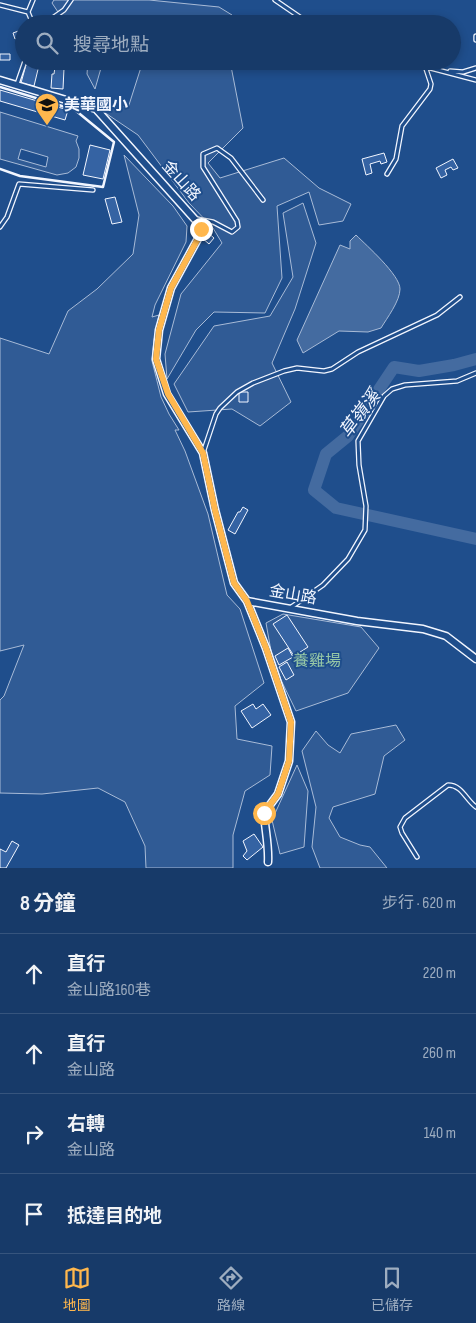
<!DOCTYPE html>
<html lang="zh-TW">
<head>
<meta charset="utf-8">
<style>
  body { margin:0; font-family:"Sofia Sans Condensed","Noto Sans TC",sans-serif; background:#244571; color:#f1f3f6 }
  .stop { position:absolute; width:15px; height:15px; margin:-11px; border:4px solid #ffb74d; border-radius:50%; background:#fff }
  .stop.end { background:#ffb74d; border-color:#fff; box-shadow:0 1px 5px #0008 }
  .list { margin:0; padding:0; list-style:none }
  h2 { display:flex; justify-content:space-between; align-items:center; height:65px; margin:0; padding:0 20px; font-size:21px }
  h2 small { font-size:16px; font-weight:400; color:#9eadc0 }
  .list li { display:grid; grid-template-columns:32px 1fr auto; gap:15px; align-items:center; box-sizing:border-box; height:80px; padding:0 20px; border-top:1px solid #36547d }
  .list b { display:block; font-size:19px; white-space:nowrap }
  .list p { margin:0; font-size:16px; white-space:nowrap; color:#9eadc0 }
  .list em { font-size:16px; font-style:normal; color:#9eadc0 }
  .icon { flex:none; width:28px; height:28px; fill:none; stroke:currentColor; stroke-width:2; stroke-linecap:round; stroke-linejoin:round }
  .map { position:relative; flex:none; width:476px; height:868px; overflow:hidden }
  .search { position:absolute; background:#173a69; box-shadow:0 2px 8px #0003; left:15px; right:15px; top:15px; height:55px; display:flex; align-items:center; gap:12px; box-sizing:border-box; padding:0 18px; border-radius:28px; color:#9eadc0; font-size:19px }
  .sheet { height:385px; background:#173a69 }
  nav { display:flex; justify-content:space-around; align-items:center; box-sizing:border-box; height:70px; border-top:1px solid #36547d; background:#173a69; font-size:14px; color:#9eadc0 }
  nav a { display:grid; justify-items:center; gap:2px }
  nav .on { color:#ffb74d }
  .map>svg:first-child { display:block }
  .built { fill:#305b95; stroke:#a8bbd7; fill-rule:evenodd }
  .water { fill:#446ba0; stroke:#a8bbd7 }
  .lines { fill:none; stroke-linecap:round; stroke-linejoin:round }
  .river { stroke:#446ba0; stroke-width:12 }
  .building { fill:#3563a3; stroke:#f2f6ff }
  .lane-casing { stroke:#f2f6ff; stroke-width:5.5 }
  .street-casing { stroke:#f2f6ff; stroke-width:9 }
  .lane { stroke:#1f4e8c; stroke-width:3 }
  .street { stroke:#1f4e8c; stroke-width:6 }
  .wall { stroke:#f2f6ff; stroke-width:2.5 }
  .route { stroke:#ffb74d; stroke-width:6 }
  .labels { text-anchor:middle; dominant-baseline:central; stroke-width:4; stroke-linejoin:round; paint-order:stroke }
  .poi-label { font-size:16px; font-weight:bold; fill:#f2f6ff; stroke:#1f4e8c; text-anchor:start }
  .street-label { font-size:16px; fill:#f2f6ff; stroke:#1f4e8c }
  .park-label { font-size:16px; fill:#97c8a6; stroke:#1f4e8c }
  .water-label { font-size:18px; font-style:italic; fill:#f2f6ff; stroke:#1f4e8c }
</style>
</head>
<body>
<div class="map">
<svg width="476" height="868" viewBox="0 0 476 868">
  <rect width="100%" height="100%" fill="#1f4e8c"/>
  <path class="built" d="M54,0h95l70,7 13,8v9h-161l-9,-6 -10,-15z
    M88,61h15l-8,28 -8,-15z
    M143,61h87l13,67 -35,35 12,15 64,-20 35,30 32,16 -8,17 -24,4 -10,-33 -32,14 5,72 -17,35 -51,-1 -18,18 -29,49 -2,-25 16,-60 41,-51 -9,-15 -24,-25 -51,-68 -46,-31 7,-5 29,9z
    M0,112l78,24 -2,5 3,8v9l-3,9 -8,6 -11,2 -57,-16zM21,149l27,8 -2,10 -28,-8z
    M124,155l49,51 14,20 -1,16 -31,63 -3,12 7,-2 -5,25 -2,21 9,36 8,17 10,16h-4l10,21 23,63 19,81 13,14 24,74 -29,23 2,33 35,7 -2,29 -25,16 -12,44v33h-87l-1,-22 -20,-44 -27,-14 -56,6 -42,-1v-93l4,-4 20,-51 -24,6v-313l49,16 19,-43 29,-22 36,-35 6,-39z
    M303,203l13,40 -21,66 -23,54 19,39 -31,24 -28,-17 -44,3 -14,-28 40,-58 56,-10 23,-39 -10,-64z
    M283,614l78,13 18,21 -31,45 -52,18 -15,-31 -10,-29 -5,-28z
    M396,725l9,15 -21,16 -9,38 -42,13 -4,11 11,19 20,8 10,2 17,21h-67l-8,-21 4,-40 -14,-56 14,-20 12,14 12,8 11,-19z
    M297,765l11,26 -4,56 -24,7 -8,-34z"/>
  <path class="water" d="M356,235c11,11 44,40 44,54 0,12 -13,29 -19,39l-13,4 -29,-1 -36,22 -6,-13 43,-95 10,4v-8z"/>
  <g class="lines">
    <path class="river" d="M476,359l-22,6 -35,6 -25,-4 -46,69 -22,18 -12,36 22,18 140,31"/>
  </g>
  <path class="building" d="M24,29v6l-9,4 -2,-6z
    M0,54h10v6h-10z
    M27,61h13l-6,25 -13,-3z
    M55,67l9,1 -1,21 -12,-1 1,-14h2z
    M0,90l68,20 -3,10 -65,-19z
    M90,145l20,5 -7,29 -20,-4z
    M384,153l3,9 -6,2 -1,-3 -10,3 2,9 -6,2 -4,-16z
    M453,159l5,9 -5,2 -2,-3 -6,3 2,5 -6,3 -5,-10z
    M115,197l7,25 -10,2 -7,-25z
    M206,231l8,7 -5,6 -8,-7z
    M239,392h9v10h-9z
    M243,507l5,3 -13,24 -7,-4 10,-18h2z
    M287,615l21,32 -14,9 -21,-32z
    M288,648l5,9 -14,8 -4,-9z
    M287,662l7,13 -8,5 -7,-13z
    M253,704l3,5 7,-5 8,11 -19,13 -11,-17z
    M254,834l9,13 -16,13 -4,-4 4,-5 -4,-10z
    M12,841l7,4 -13,23h-6v-19l6,3z"/>
  <g class="lines">
    <defs>
      <path id="lane" d="M33,0l-5,12 5,12
        M275,0l35,24
        M0,5l28,7
        M44,24l20,-14 7,-10
        M325,24l25,-3 6,3
        M476,36v4
        M413,61l6,4 57,15
        M450,71l13,1 13,-4
        M17,84l8,-23
        M387,174l9,-15 6,-33 28,-37 1,-5 -6,-18
        M197,219l16,3 19,10 6,-5 -1,-6 -34,-54v-13l14,-6 14,10 32,42
        M0,227l7,-10 12,-33 74,6
        M203,453l13,-39 4,-6 17,-16 16,-9 31,-12 13,-3 27,3 8,-2 26,-17 79,-37 23,-18
        M290,608l33,-23 25,-26 17,-29 1,-24 -7,-41 -1,-24 26,-45 8,-7 13,-4 52,-4 19,-8
        M417,857l-15,-24 -2,-6 5,-9 43,-33c14,0 18,15 28,22"/>
      <path id="street" d="M0,80l96,29 103,115 2,5 -1,6 -29,53 -12,42 -3,29 11,35 36,59 12,57 19,73 13,18 110,20 66,8 23,7 30,23
        M247,601l19,47 25,74 -2,39 -11,33 -14,19c1,16 5,33 4,49"/>
    </defs>
    <use href="#lane" class="lane-casing"/>
    <use href="#street" class="street-casing"/>
    <use href="#lane" class="lane"/>
    <use href="#street" class="street"/>
    <path class="wall" d="M0,87l75,23 39,32 -11,45 -83,-11 -20,-7"/>
  </g>
  <g class="lines">
    <path class="route" d="M201,229l-1,6 -29,53 -12,42 -3,29 12,35 35,59 12,57 19,73 13,18 19,47 25,74 -2,39 -11,33 -14,19"/>
  </g>
  <defs>
    <symbol id="school-pin" viewBox="-11 -11 22 30"><path d="M0 17L-7.5 6A9.5 9.5 0 1 1 7.5 6Z" fill="#ffb74d" stroke="#1f4e8c"/><path d="M0-5L7-2L0 1L-7-2ZM-4 1L0 2.5L4 1V4Q0 6-4 4Z" fill="#111"/></symbol>
  </defs>
  <g fill-rule="evenodd">
    <use href="#school-pin" x="33" y="91" width="28" height="38"/>
  </g>
  <g class="labels">
    <g class="poi-label">
      <text x="64" y="105">美華國小</text>
    </g>
    <g class="street-label">
      <text transform="translate(181 181) rotate(48)">金山路</text>
      <text transform="translate(293 595) rotate(10)">金山路</text>
    </g>
    <g class="park-label">
      <text x="317" y="661">養雞場</text>
    </g>
    <g class="water-label">
      <text transform="translate(360 414) rotate(-53)">草嶺溪</text>
    </g>
  </g>
</svg>
<div class="stop" style="left:264px;top:813px"></div>
<div class="stop end" style="left:201px;top:229px"></div>
<div class="search"><svg class="icon" aria-label="search" viewBox="0 0 24 24"><circle cx="10" cy="10" r="6"/><path d="M15 15l6 6"/></svg>搜尋地點</div>
</div>
<section class="sheet">
<h2>8 分鐘<small>步行 · 620 m</small></h2>
<ul class="list">
<li><svg class="icon" aria-label="ahead" viewBox="0 0 24 24"><path d="M12 20V5M6 11l6-6 6 6"/></svg><div><b>直行</b><p>金山路160巷</p></div><em>220 m</em></li>
<li><svg class="icon" aria-label="ahead" viewBox="0 0 24 24"><path d="M12 20V5M6 11l6-6 6 6"/></svg><div><b>直行</b><p>金山路</p></div><em>260 m</em></li>
<li><svg class="icon" aria-label="right" viewBox="0 0 24 24"><path d="M7 20v-9h11M14 6l5 5-5 5"/></svg><div><b>右轉</b><p>金山路</p></div><em>140 m</em></li>
<li><svg class="icon" aria-label="arrive" viewBox="0 0 24 24"><path d="M6 21V4h12l-3 4 3 4H6"/></svg><div><b>抵達目的地</b></div></li>
</ul>
</section>
<nav>
<a class="on"><svg class="icon" aria-label="map" viewBox="0 0 24 24"><path d="M3 6l6-2 6 2 6-2v14l-6 2-6-2-6 2zM9 4v14M15 6v14"/></svg>地圖</a>
<a><svg class="icon" aria-label="directions" viewBox="0 0 24 24"><path d="M12 3l9 9-9 9-9-9zM9 14v-3h6M13 9l2 2-2 2"/></svg>路線</a>
<a><svg class="icon" aria-label="saved" viewBox="0 0 24 24"><path d="M7 4h10v16l-5-4-5 4z"/></svg>已儲存</a>
</nav>
</body>
</html>
